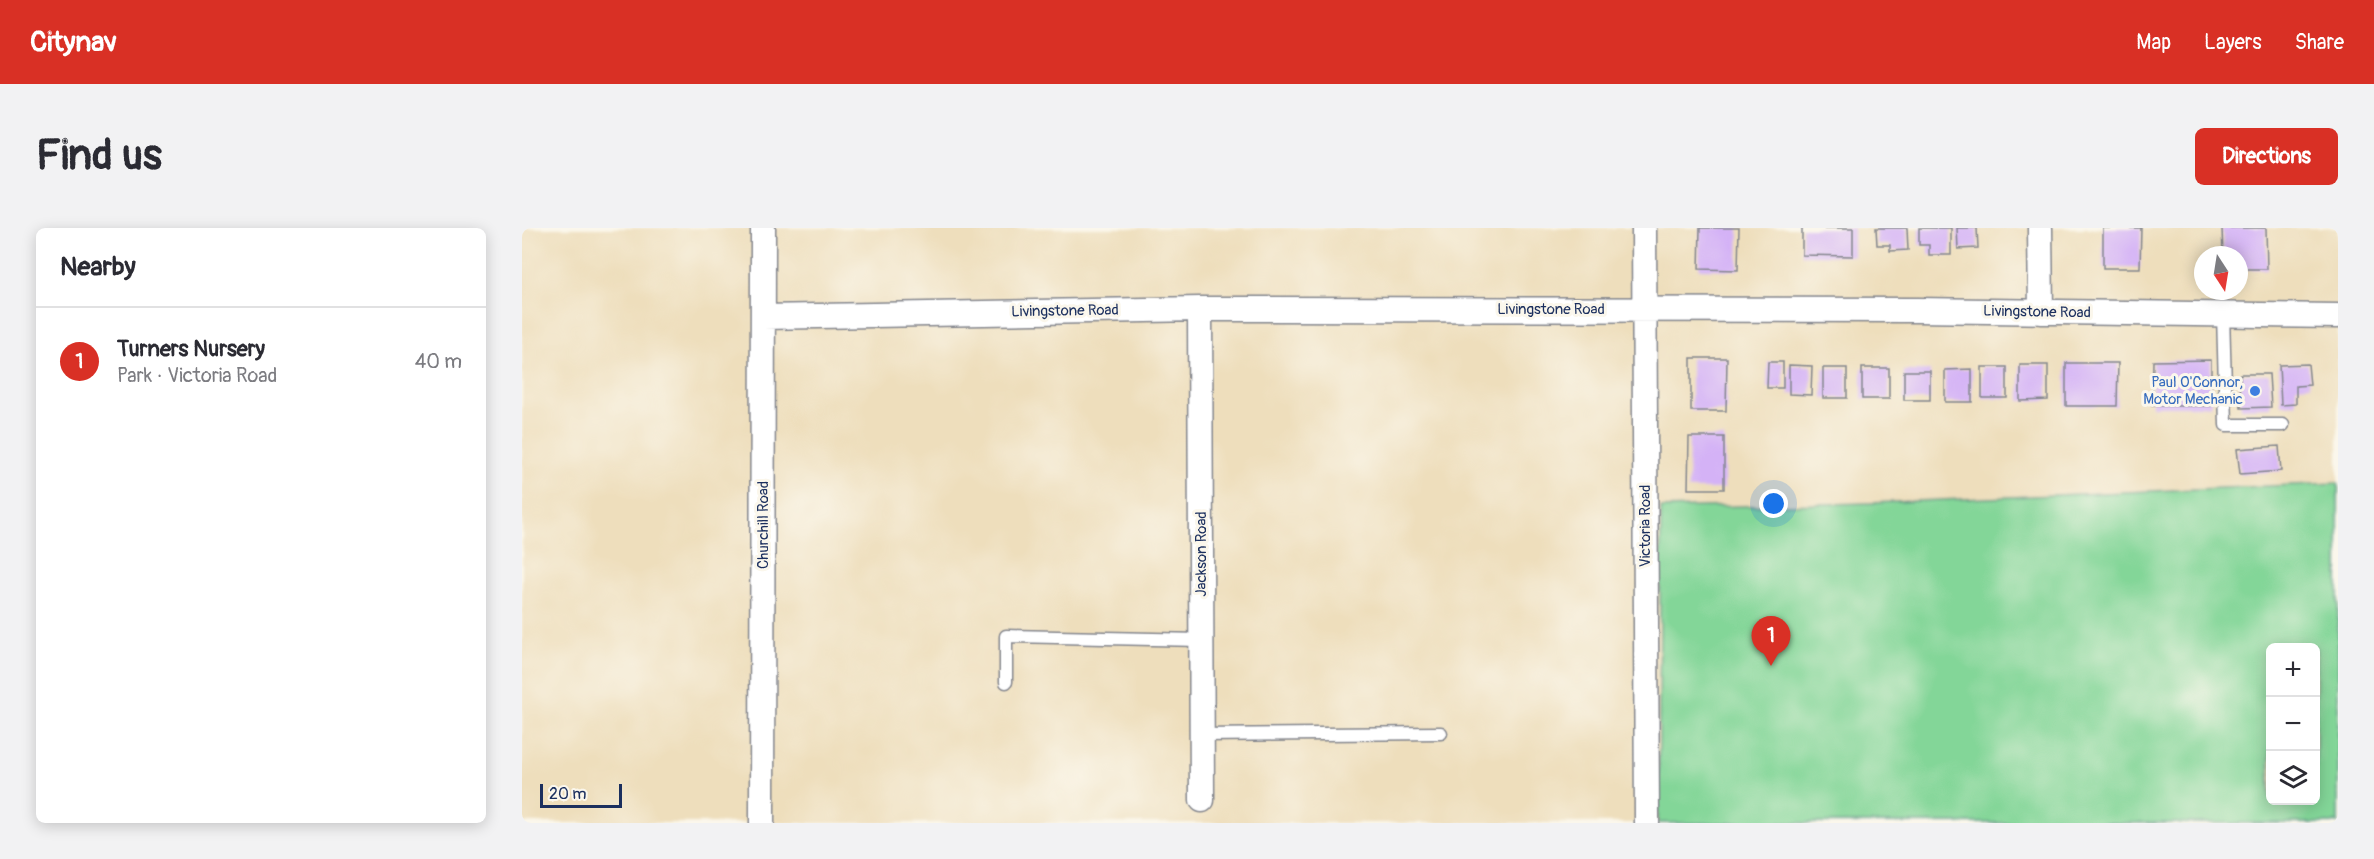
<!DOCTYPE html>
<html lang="en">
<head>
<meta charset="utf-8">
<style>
  body { margin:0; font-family:Pangolin,sans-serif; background:#f2f2f3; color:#2b2b33 }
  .controls { position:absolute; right:18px; bottom:18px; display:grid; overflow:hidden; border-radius:9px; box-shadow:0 3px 15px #0003 }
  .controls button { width:54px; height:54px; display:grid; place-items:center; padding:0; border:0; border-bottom:2px solid #e1e1e2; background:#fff; color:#2b2b33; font:30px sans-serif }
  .compass { position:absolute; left:1672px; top:18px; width:54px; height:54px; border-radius:50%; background:#fff; box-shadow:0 3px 15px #0003; rotate:168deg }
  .scale { position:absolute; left:18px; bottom:15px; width:82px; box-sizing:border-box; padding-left:6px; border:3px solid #1b2f5e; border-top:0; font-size:16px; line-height:21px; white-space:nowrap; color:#1b2f5e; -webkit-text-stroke:4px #fbf7ec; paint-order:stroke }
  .you { position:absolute; left:1252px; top:276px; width:21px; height:21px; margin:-15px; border:4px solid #fff; border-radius:50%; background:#1a73e8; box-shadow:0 0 0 9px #1a73e833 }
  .badge { display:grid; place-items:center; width:39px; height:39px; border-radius:50%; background:#d93025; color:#fff; font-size:20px; font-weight:700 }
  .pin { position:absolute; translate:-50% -50px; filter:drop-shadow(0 2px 3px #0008) }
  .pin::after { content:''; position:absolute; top:32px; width:21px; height:18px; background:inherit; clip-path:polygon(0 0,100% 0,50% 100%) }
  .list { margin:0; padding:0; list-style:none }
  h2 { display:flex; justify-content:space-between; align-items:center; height:78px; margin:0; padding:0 24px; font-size:26px }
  h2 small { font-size:20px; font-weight:400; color:#7c7c81 }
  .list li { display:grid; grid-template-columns:39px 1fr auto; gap:18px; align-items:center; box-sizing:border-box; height:108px; padding:0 24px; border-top:2px solid #e1e1e2 }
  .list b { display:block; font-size:22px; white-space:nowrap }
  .list p { margin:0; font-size:20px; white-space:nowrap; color:#7c7c81 }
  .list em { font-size:20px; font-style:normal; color:#7c7c81 }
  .icon { flex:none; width:33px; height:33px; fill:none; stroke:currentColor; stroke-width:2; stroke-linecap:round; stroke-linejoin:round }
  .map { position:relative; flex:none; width:1816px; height:595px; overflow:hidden; border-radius:9px }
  header { display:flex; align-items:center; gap:36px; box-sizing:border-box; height:84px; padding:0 30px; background:#d93025; color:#fff }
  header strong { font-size:28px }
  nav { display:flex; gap:33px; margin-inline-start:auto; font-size:21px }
  .intro { display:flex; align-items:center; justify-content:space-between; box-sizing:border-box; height:144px; padding:0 36px }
  h1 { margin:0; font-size:42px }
  .button { padding:15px 27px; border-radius:9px; background:#d93025; color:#fff; font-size:21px; font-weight:700 }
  main { display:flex; gap:36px; padding:0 36px }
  aside { flex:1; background:#fff; border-radius:9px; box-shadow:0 3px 15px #0003 }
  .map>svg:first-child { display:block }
  .green { fill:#83d698; stroke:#4f827b; stroke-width:1.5; fill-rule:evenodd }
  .building { fill:#d4b2f6 }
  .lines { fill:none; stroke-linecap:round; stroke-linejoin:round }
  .service-casing { stroke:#84868d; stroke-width:15 }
  .minor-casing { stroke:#84868d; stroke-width:27 }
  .service { stroke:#fff; stroke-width:12 }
  .minor { stroke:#fff; stroke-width:24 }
  .shop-dot { fill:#3f7fe0; stroke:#fbf7ec; stroke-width:2 }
  .labels { text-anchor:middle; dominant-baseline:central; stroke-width:6; stroke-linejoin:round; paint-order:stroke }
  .street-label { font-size:15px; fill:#1b2f5e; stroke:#fbf7ec }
  .shop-label { font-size:15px; fill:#366cbe; stroke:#fbf7ec; text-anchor:end }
</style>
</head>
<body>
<header>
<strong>Citynav</strong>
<nav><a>Map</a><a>Layers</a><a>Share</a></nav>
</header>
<div class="intro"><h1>Find us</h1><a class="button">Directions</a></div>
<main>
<aside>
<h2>Nearby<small></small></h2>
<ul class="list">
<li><span class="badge">1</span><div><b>Turners Nursery</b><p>Park · Victoria Road</p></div><em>40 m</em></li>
</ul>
</aside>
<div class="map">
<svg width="1816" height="595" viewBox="0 0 1816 595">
  <rect width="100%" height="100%" fill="#fbf7ec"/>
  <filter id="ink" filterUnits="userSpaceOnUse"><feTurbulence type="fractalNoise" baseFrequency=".0167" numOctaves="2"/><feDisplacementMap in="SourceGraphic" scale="12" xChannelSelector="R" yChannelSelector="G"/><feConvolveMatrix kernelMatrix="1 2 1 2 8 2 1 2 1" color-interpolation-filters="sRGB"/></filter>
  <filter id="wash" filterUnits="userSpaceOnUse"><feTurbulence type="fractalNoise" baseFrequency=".008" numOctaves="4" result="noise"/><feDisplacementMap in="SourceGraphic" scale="24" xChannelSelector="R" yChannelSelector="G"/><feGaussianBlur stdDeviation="1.35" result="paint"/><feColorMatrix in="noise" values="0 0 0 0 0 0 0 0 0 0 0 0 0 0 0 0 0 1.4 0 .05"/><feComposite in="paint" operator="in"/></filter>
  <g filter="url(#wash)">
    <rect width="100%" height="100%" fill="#eedebc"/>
    <path class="green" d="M1816,255v340h-680l3,-315 210,-5zM1748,419h46v153h-46z"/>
    <g id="blocks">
      <path class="building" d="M1178,0h39l-1,42 -39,-1z
        M1280,0h51v28l-51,-1z
        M1354,0h31l1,22 -18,1v-6h-13z
        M1397,0h32v27h-22v-10h-10z
        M1435,0h20l1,20 -20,1z
        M1581,0h38l-1,40h-37z
        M1700,0h44l1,41h-28v-14h-16z
        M1169,130h36l-1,53h-35z
        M1689,132v46h-59l1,-45z
        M1246,134h15v26h-16z
        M1544,135h52l-1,43h-51z
        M1786,136l2,21 -14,1v18l-15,1 -2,-40z
        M1267,137l23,1 -1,29 -22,-1z
        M1498,137h28v35l-28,1z
        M1460,139h25v31h-25z
        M1301,140h24v30h-24z
        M1340,140h27v31h-27z
        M1450,141v33h-27v-32z
        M1382,143h26v29h-26z
        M1718,146h29l2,33 -30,1z
        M1167,209h35v52h-36z
        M1757,218l2,25 -41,3 -3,-25z"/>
    </g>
  </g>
  <g filter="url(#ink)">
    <use href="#blocks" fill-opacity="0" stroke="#84868d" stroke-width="1.5"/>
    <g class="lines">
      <defs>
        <path id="service" d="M1701,85l3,112h57
          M484,454v-46l195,4
          M680,507l239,-2"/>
        <path id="minor" d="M1122,0l3,595
          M1518,0l1,84
          M678,81l2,491
          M241,89l437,-8 717,1 421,6
          M240,595l1,-595"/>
      </defs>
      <use href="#service" class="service-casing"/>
      <use href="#minor" class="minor-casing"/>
      <use href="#service" class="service"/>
      <use href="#minor" class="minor"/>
    </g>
  </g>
  <circle class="shop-dot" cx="1733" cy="163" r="6"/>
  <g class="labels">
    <g class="street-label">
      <text x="1029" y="81">Livingstone Road</text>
      <text transform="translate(543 83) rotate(-1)">Livingstone Road</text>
      <text transform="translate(1515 84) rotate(1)">Livingstone Road</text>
      <text transform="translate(241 297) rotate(-90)">Churchill Road</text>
      <text transform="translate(1123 298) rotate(-90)">Victoria Road</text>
      <text transform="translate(679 326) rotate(-90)">Jackson Road</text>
    </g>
    <g class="shop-label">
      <text x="1721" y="154">Paul O'Connor,<tspan x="1721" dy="17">Motor Mechanic</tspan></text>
    </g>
  </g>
</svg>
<div class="controls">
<button>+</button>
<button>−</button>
<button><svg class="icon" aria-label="layers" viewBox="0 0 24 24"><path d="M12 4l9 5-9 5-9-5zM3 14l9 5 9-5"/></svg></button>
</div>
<svg class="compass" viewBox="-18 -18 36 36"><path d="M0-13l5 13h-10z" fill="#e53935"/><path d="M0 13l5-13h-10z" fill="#7c7c81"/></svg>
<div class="scale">20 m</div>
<div class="you"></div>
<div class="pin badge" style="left:1249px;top:438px">1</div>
</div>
</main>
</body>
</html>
